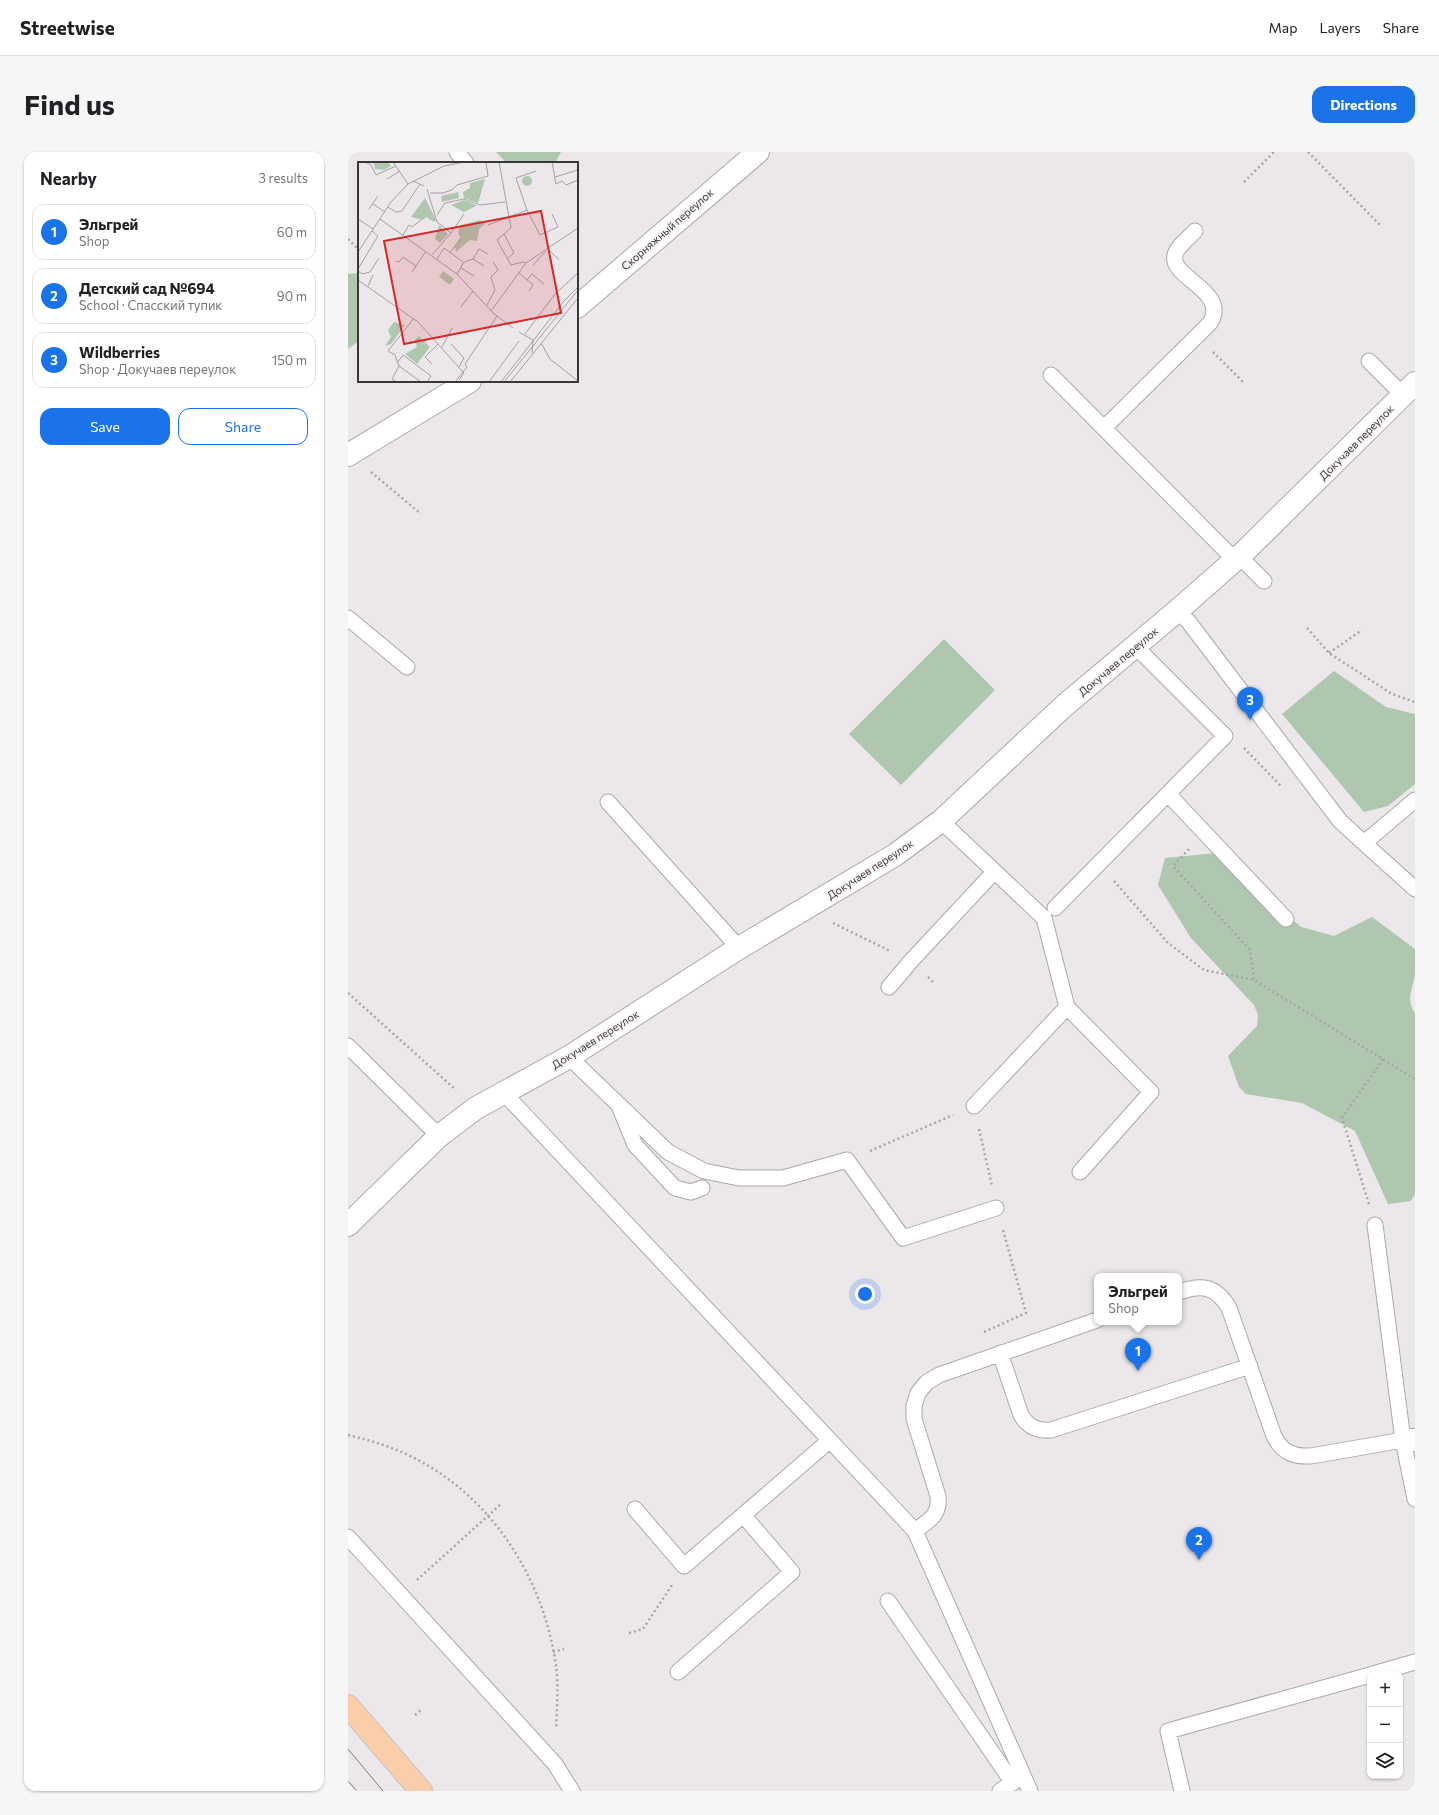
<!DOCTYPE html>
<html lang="en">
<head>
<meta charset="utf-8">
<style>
  body { margin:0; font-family:Commissioner,sans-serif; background:#f6f6f6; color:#202124 }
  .controls { position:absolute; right:12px; bottom:12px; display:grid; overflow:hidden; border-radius:8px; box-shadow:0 1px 3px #0004 }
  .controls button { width:36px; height:36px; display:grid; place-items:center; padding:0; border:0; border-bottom:1px solid #e0e0e0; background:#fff; color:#202124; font:20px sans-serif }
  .you { position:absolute; left:517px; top:1142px; width:14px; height:14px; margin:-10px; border:3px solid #fff; border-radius:50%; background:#1a73e8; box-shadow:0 0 0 6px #1a73e833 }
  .badge { display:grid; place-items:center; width:26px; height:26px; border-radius:50%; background:#1a73e8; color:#fff; font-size:13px; font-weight:700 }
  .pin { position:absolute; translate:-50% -33px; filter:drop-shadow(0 1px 2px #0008) }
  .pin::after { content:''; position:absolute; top:21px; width:14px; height:12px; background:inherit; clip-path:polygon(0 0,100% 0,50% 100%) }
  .popup { position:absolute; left:746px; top:1121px; width:88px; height:52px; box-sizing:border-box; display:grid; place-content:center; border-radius:8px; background:#fff; filter:drop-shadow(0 1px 3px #0005); font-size:13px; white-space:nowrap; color:#757577 }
  .popup b { font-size:15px; color:#202124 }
  .popup::after { content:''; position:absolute; left:50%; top:100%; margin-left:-8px; border:8px solid transparent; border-top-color:#fff }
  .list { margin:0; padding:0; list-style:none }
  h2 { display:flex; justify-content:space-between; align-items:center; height:52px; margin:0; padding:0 16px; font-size:17px }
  h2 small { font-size:13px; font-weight:400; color:#757577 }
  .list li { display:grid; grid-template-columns:26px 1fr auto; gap:12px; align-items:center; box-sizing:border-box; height:56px; margin:0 8px 8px; padding:0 8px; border:1px solid #e0e0e0; border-radius:12px }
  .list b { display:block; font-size:15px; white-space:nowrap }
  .list p { margin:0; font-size:13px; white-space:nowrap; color:#757577 }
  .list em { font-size:13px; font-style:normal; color:#757577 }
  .actions { display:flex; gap:8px; padding:12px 16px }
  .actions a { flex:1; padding:9px 0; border:1px solid #1a73e8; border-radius:12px; text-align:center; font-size:14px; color:#1a73e8 }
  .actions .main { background:#1a73e8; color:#fff }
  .icon { flex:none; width:22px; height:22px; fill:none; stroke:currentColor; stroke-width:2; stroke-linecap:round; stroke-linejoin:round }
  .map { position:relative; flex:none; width:1067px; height:1639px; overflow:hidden; border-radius:12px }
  header { display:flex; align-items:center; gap:24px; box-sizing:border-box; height:56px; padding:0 20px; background:#fff; border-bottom:1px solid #e0e0e0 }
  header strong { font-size:19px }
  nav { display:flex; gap:22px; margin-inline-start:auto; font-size:14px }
  .intro { display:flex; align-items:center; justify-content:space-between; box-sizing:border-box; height:96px; padding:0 24px }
  h1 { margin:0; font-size:28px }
  .button { padding:10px 18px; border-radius:12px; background:#1a73e8; color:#fff; font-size:14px; font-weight:700 }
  main { display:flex; gap:24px; padding:0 24px }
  aside { flex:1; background:#fff; border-radius:12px; box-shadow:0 1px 3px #0004 }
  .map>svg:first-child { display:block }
  .green { fill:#afc6af }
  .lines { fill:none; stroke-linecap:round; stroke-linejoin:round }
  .service-casing { stroke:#aba8ac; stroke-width:17 }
  .minor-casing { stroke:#aba8ac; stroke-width:24 }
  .tertiary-casing { stroke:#aba8ac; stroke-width:24 }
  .primary-casing { stroke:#c4c3c4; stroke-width:24 }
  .path { stroke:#a8a5a8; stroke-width:2.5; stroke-dasharray:2 3; stroke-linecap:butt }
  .service { stroke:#fff; stroke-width:15 }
  .minor { stroke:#fff; stroke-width:22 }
  .tertiary { stroke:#fff; stroke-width:22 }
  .primary { stroke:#f9cea9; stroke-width:22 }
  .tram { stroke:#7c7a7c; stroke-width:1 }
  .labels { text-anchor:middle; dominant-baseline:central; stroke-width:4; stroke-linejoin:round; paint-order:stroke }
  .street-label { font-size:11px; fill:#393839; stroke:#f8f4f8 }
  .inset-road { fill:none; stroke:#a4a1a4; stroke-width:1 }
  .view { fill:#d62828; fill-opacity:0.15; stroke:#d62828; stroke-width:2 }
  .inset-edge { fill:none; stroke:#393839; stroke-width:2 }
</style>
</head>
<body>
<header>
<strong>Streetwise</strong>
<nav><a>Map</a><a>Layers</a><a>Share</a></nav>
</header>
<div class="intro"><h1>Find us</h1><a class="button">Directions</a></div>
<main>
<aside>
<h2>Nearby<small>3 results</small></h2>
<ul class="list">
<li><span class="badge">1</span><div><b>Эльгрей</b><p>Shop</p></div><em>60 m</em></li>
<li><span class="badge">2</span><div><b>Детский сад №694</b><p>School · Спасский тупик</p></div><em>90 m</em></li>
<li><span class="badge">3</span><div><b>Wildberries</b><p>Shop · Докучаев переулок</p></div><em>150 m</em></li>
</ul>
<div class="actions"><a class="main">Save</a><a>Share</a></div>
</aside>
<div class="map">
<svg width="1067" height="1639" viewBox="0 0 1067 1639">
  <rect width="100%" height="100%" fill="#ebe7eb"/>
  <path class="green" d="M148,0h65l-6,11h-48z
    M11,121v68l-11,8v-75z
    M596,487l51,51 -94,95 -52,-51z
    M986,519l52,36 29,7v70l-27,22 -24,6 -82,-98z
    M868,701l85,74 33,9 38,-19 43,32c0,8 0,17 0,25 -2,15 -10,25 0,39v181l-4,7 -23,3 -33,-73 -53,-28 -56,-9 -7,-7 -11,-31 29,-30 1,-11 -4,-10 -63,-67 -33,-53 7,-27z"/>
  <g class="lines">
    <defs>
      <path id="service" d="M109,0l9,11
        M1021,209l34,34
        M703,223l184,185
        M756,276l106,-105c20,-32 -41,-45 -35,-68 2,-9 14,-17 20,-24
        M891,404l25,25
        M829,459l11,10 152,200 24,22 51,-43
        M0,466l59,49
        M820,642l118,125
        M260,650l131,146
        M593,669l103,97 23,89 -93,99
        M1016,691l51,46
        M707,756l170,-172 -90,-90
        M541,835l22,-26 83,-89
        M719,855l84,85 -71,80
        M0,894l91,90
        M221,905l99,95 36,19 35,7h44l64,-18 56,78 93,-30
        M155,940l412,439 115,260
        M272,956l15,37 40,43 16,4 11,-4
        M1027,1073l28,215 12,59
        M831,1140c23,-8 37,-6 50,16l45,128c8,16 19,21 37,20l92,-16
        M652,1201l21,62c7,12 16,16 30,15l199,-64
        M287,1357l49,57 145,-125
        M567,1379c14,-11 25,-15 23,-35l-24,-77v-13l4,-13 9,-11 12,-7 158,-55
        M0,1385l207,227 17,27
        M540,1449l125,182
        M330,1520l114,-100 -49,-57
        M1025,1522l42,-12
        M652,1639l21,-14
        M834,1639l-14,-60 202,-56"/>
      <path id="minor" d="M229,155l181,-155
        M0,303l122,-74
        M1055,1288h12"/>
      <path id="tertiary" d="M0,1073l91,-89 37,-28 93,-51 170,-109 156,-93 46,-34 123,-115 113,-95 66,-58 172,-170"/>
      <path id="primary" d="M0,1554l73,85"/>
    </defs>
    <use href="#service" class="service-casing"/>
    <use href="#minor" class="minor-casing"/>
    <use href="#tertiary" class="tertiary-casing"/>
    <use href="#primary" class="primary-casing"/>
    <path class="path" d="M960,0l73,74
      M896,30l30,-30
      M0,87l11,11
      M865,200l30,30
      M23,320l50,42
      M959,476l22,25 63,41 23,8
      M981,501l33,-23
      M896,596l37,38
      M841,697l-16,17 77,84 4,30
      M766,729l54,62 36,27 50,10 161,99
      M485,771l57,28
      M580,825l6,6
      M0,841l108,97
      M631,977l13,57
      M522,999l83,-36
      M1021,1052l-27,-86 41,-59
      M636,1180l42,-19 -23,-83
      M0,1283c21,5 41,11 60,20 81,38 133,119 147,204 4,23 2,47 1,70
      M69,1428l84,-76
      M281,1481l14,-4 29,-44
      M205,1500l11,-3
      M67,1563l6,-5"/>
    <use href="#service" class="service"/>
    <use href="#minor" class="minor"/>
    <use href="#tertiary" class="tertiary"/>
    <use href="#primary" class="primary"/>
    <path class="tram" d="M0,1597l35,42
      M0,1629l9,10"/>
  </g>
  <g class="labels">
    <g class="street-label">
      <text transform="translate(319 77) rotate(-41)">Скорняжный переулок</text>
      <text transform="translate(1008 290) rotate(-45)">Докучаев переулок</text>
      <text transform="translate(770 509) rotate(-40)">Докучаев переулок</text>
      <text transform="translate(522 717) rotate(-33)">Докучаев переулок</text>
      <text transform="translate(247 887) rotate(-32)">Докучаев переулок</text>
    </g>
  </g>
  <g transform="translate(10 10)">
    <rect width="220" height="220" fill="#ebe7eb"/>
    <path d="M30,0l3,4 -7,4 -9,-1 -1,-6zM164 19a5 5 0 1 1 10 0a5 5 0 1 1-10 0ZM127,17l-7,24 -14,-5 -1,-6 7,-4v-5zM100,30l1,6 -17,4 -1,-6zM67,36l11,22 -2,2 -8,-5 -3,3 -12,-3zM106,38l12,5v1l-12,6 -13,-7zM122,58l5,4 -6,5 -2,12 -7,-1 -14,12 -1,-5 5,-9 -2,-7 3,-6zM81,63l9,9 -8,9 -5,-4zM85,109l11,8 -4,6 -11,-8zM36,160l11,3 -14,19 -6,2 6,-9 -3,-7zM61,174l11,11 -13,17 -12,-10 12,-7 -2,-7z" fill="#afc6af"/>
    <path class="inset-road" d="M7,0l6,3 5,10 20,-9M35,0l15,22M141,0l12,66 -14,12 14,25 12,-3 3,1M194,0l4,22 6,-3 4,4 12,-5M197,15l23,-7M29,17l13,-8M55,19l11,5M69,27l10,33 14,11 -19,22M72,31h13l9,-3 5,-5 31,-9 -2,-14M15,42l12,8M30,45l8,5 6,-1 18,-27M11,47l9,-13M169,48l-11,-32 20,-7M79,53l8,-12 19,-4 16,6 25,-3M0,57l15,10M22,57l77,55 36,39 20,15M130,63l39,-15 13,25 18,-8 -6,-13M93,71l13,-19M146,72l10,19 -7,6M45,73l6,-10 3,2 9,-7M189,86l12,12M0,90l33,-50 17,-18 36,-18 20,-4M92,91l10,-14M79,97l7,-11 19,14M115,97l6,-10 9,5M38,99l3,1 4,-5 13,9M175,103l13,-14M103,106l13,8M0,107l20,-33 -6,-5M0,109l4,3 8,-2 9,-14M54,110l14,-21M161,111l14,12 -4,6M99,112l7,-12 9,-3 11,7M0,118l60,42 46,51 -5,7M169,118l5,-6 12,10M10,124l5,-11M129,143l8,-15 -4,-13 7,-7 -5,-8M103,145l12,-16M133,149l35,-48 52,-35M161,170l14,8 -1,13M167,172l30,-40 23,-21M183,181l9,16 28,22M93,182l13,14 -5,9M84,185l10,-19M39,201l6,-8 28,21 -4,6M74,202l-7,-7 13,-13M41,204l22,16M39,220l-5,-3 7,-13 -4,-11 -7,-4 26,-33M97,220l12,-15 -2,-3 32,-48M131,220l30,-41M143,220l63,-81 14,-14M146,220l74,-92M152,220l68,-84"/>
    <path class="view" d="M183,49l20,102 -157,31 -20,-103z"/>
    <rect width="220" height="220" class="inset-edge"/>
  </g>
</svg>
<div class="controls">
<button>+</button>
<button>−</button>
<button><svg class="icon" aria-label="layers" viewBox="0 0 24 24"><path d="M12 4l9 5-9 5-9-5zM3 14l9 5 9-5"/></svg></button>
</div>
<div class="you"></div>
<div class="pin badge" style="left:790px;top:1219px">1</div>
<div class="popup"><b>Эльгрей</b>Shop</div>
<div class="pin badge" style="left:851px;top:1408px">2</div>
<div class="pin badge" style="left:902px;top:568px">3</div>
</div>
</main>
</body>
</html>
